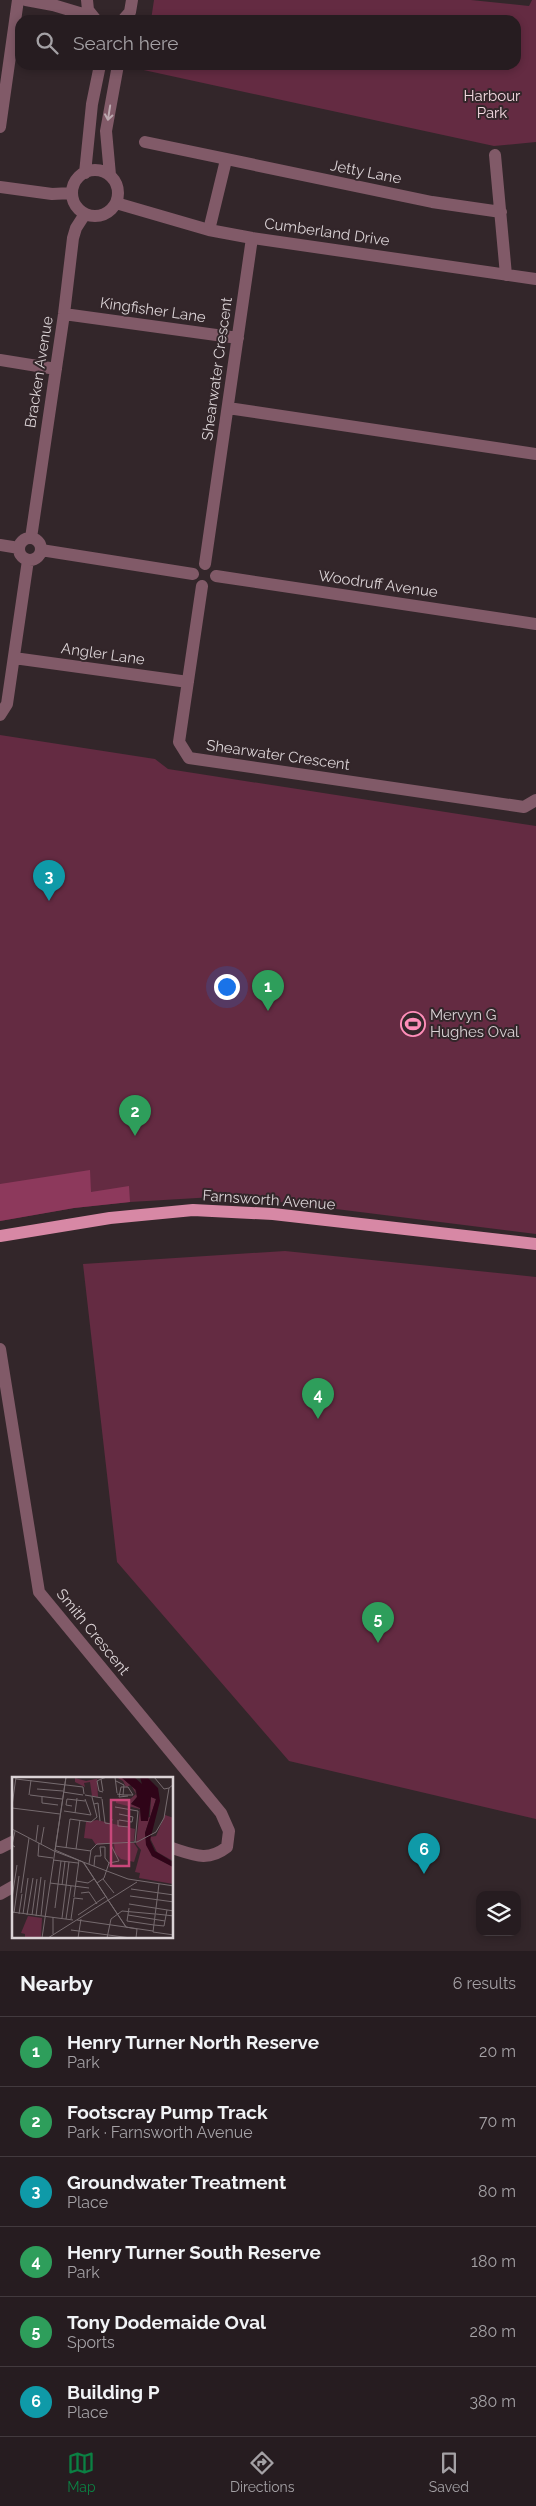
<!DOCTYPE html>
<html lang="en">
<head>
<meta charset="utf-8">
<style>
  body { margin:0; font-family:Raleway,sans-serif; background:#2e2529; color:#f1f3f6 }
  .controls { position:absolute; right:15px; bottom:15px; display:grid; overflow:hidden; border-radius:10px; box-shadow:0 2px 8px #0003 }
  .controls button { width:45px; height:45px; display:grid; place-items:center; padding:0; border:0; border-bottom:1px solid #423a3e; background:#261c20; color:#f1f3f6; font:25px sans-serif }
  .you { position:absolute; left:226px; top:986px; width:18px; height:18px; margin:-12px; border:4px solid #fff; border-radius:50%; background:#1a73e8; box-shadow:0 0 0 8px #1a73e833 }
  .badge { display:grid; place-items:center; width:32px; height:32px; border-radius:50%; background:#0b8043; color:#fff; font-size:16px; font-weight:700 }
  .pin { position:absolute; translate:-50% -41px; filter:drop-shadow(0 1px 2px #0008) }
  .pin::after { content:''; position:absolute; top:26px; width:18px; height:15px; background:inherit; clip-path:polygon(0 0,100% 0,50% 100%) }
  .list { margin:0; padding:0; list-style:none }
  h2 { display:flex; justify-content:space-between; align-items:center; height:65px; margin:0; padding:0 20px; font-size:21px }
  h2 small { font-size:16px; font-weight:400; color:#a4a1a5 }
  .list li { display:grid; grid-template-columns:32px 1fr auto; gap:15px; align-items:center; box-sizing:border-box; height:70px; padding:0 20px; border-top:1px solid #423a3e }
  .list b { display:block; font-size:19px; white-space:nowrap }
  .list p { margin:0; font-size:16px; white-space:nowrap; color:#a4a1a5 }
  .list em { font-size:16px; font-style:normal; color:#a4a1a5 }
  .icon { flex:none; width:28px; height:28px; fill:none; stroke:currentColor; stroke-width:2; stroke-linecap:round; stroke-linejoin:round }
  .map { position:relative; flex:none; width:536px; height:1951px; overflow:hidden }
  .search { position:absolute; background:#261c20; box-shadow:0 2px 8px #0003; left:15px; right:15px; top:15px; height:55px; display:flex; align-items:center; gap:12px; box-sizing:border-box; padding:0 18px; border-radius:15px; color:#a4a1a5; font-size:19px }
  .sheet { height:485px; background:#261c20 }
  nav { display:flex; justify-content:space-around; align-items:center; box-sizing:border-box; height:70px; border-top:1px solid #423a3e; background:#261c20; font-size:14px; color:#a4a1a5 }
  nav a { display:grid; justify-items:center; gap:2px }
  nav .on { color:#0b8043 }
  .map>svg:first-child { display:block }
  .green { fill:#642b42 }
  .forest { fill:#8d395c }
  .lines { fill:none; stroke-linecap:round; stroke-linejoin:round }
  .minor { stroke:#815a68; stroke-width:12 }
  .major { stroke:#d788a5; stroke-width:12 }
  .oneway { stroke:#bca9b0 }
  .labels { text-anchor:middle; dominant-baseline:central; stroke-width:4; stroke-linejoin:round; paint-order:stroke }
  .park-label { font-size:15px; fill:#f3d9e1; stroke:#33262a }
  .street-label { font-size:15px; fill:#dbd3d6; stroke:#33262a }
  .poi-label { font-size:15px; fill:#dbd3d6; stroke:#33262a; text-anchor:start }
  .inset-road { fill:none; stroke:#766b6f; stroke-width:1 }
  .view { fill:#c8477a; fill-opacity:0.15; stroke:#c8477a; stroke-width:2.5 }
  .inset-edge { fill:none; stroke:#dbd3d6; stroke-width:2.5 }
</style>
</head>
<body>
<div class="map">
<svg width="536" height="1951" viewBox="0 0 536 1951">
  <rect width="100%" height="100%" fill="#33262a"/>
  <path class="green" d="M154,0h317l58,6 3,-6h4v142l-42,4 -355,-77 1,-4h376v-45h-365z
    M0,735l155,24 13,10 368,57v408l-305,-38 -101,6 -56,6 -74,13z
    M285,1251l251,26v542l-247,-58 -172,-199 -34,-298z"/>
  <path class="forest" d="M90,1170l1,22 38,-6 1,16 -56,6 -74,13v-37z"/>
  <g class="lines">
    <path class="minor" d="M26,0l27,5 40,12
      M87,0l1,10 8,10
      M123,20l7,-8 2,-12
      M0,127l18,-127
      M145,142l287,60 69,10
      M495,155l11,120
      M72 193a23 23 0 1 1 46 0a23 23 0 1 1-46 0Z
      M85,173l7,-69 8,-39
      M110,175l-4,-44 12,-66
      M0,187l52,7 20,-1
      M116,203l93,27 43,8 284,41
      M209,230l17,-70
      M64,314l174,24
      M0,360l56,9
      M228,408l308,46
      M19 549a11 11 0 1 1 22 0a11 11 0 1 1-22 0Z
      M31,538l33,-224 9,-76 3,-10 9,-14
      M0,545l19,3
      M41,550l152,24
      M205,564l47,-326
      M216,576l320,48
      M202,586l-23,156 10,16 335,49 12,-7
      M14,658l174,24
      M0,715l7,-11 21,-144
      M0,1349l39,243 182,221 8,18 -2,16c-19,15 -33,8 -55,1
      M0,1848l14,-7
      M0,1894l14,-8"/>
    <path class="major" d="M0,1236l110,-18 83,-8 80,4 263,30"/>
  </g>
  <defs><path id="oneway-shaft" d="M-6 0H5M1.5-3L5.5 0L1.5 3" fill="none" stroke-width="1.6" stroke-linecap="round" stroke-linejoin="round" transform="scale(1.25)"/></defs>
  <use class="oneway" href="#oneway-shaft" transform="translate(109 113) rotate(99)"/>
  <defs>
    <symbol id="stadium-ring" viewBox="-11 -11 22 22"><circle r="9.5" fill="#33262a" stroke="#ff8eb9" stroke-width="1.5"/><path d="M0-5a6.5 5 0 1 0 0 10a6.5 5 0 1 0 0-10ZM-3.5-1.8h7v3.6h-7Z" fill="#ff8eb9"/></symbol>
  </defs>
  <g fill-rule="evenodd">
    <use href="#stadium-ring" x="399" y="1010" width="28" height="28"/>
  </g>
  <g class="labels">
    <g class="park-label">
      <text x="492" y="96">Harbour<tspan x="492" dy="17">Park</tspan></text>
    </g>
    <g class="street-label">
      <text transform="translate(366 172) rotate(11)">Jetty Lane</text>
      <text transform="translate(327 232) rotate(8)">Cumberland Drive</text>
      <text transform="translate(153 310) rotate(8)">Kingfisher Lane</text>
      <text transform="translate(217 369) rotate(-82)">Shearwater Crescent</text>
      <text transform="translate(39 372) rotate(-81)">Bracken Avenue</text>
      <text transform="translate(378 584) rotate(8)">Woodruff Avenue</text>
      <text transform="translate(103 654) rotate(8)">Angler Lane</text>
      <text transform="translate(278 755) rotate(8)">Shearwater Crescent</text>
      <text transform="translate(269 1200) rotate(4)">Farnsworth Avenue</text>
      <text transform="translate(93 1632) rotate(51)">Smith Crescent</text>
    </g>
    <g class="poi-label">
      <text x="430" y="1015">Mervyn G<tspan x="430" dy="17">Hughes Oval</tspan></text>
    </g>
  </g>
  <g transform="translate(12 1777)">
    <rect width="161" height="161" fill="#33262a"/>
    <path d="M93,0l-8,2 1,18 -6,-1 -2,-14 -6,1 1,4 -10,-5v-4l11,3zM104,0h5l14,12 2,8 -6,7 9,4 1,13 9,-4 1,-20 5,2 -11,34 7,23 21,11v17l-34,-6 1,-5 -5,-1 6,-22 -5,-6 4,-35 -24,-6v-4l13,1 7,-6 -5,-9 -5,2 -3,-6zM153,38l9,3 -1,43 -16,-9 -6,-12 -1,-3 6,-1zM85,43l38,9 -1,12 -38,4 -4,-6 -8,-1 2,-16zM102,66h20l4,6 -4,13 -13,-3 -6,-6zM16,139l14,2 -1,20h-16v-4l-4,-1z" fill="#642b42"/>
    <path d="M109,0h13l8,7 -2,-7h7l11,11 2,13 -10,39 5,11 18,11v5l-21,-11 -6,-11 -1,-12 11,-34 -5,-2 -3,24h-7l-1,-13 -9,-4 6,-7 -1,-7z" fill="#2f0418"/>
    <path class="inset-road" d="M54,0l-11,73 28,12 43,65 11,2 -1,9M103,0l2,16M142,0l10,12 5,-1M4,2l67,8 1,7M89,2l-4,2 2,10 4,1M104,4l8,4 -1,10 -6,-1M25,12l26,2M91,14l-2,-12 6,-2M51,15l20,3M17,18l2,-15M18,18l32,4M73,18l17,3M111,18h10l-5,-8h-7l-2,10 9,-1M30,20v6l16,2M73,22l6,16M90,22l3,24 6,1 1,-5M82,27l4,-1 2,18M0,29l4,-29M60,29l-6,-1 1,-6 18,2M103,30l23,4 -3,31M0,31l48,6M52,34l27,4M63,36l2,-15M58,42l21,3M106,43v6l11,1 1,-6M107,43l13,2 1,-5 -14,-3M79,45l6,-5 -5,-20M0,52l42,22 74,28 46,7M3,54l-3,14 3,2M24,64l2,-16M27,66l-1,13 15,2M29,67l3,-17M99,68l8,16M43,69l36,5M54,71l4,-29M64,72l4,-29M41,83l25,3M72,86l23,35M77,87l2,-14 6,-6 40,-2 19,-10 8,-14 5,-30 5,-4M82,89l1,-10h6l-1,-9h5v11l4,5M91,102l11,14M64,104l12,2 6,-4M38,106l39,5M85,106l7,-5 5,-15 10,-2M147,107l-6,48 21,3M50,108l3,-24M119,112l43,6M9,116l8,-55M69,116l8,-1 8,12M118,119l44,6M62,120l5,-37M0,121l5,-33M96,123l18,27M117,127l45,7M43,131l6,-47M117,131l-2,13 27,4M0,135l61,8M2,136l5,-37M7,137l3,-20M11,137l5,-36M144,137l18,2M15,138l6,-37M20,138l5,-36M66,138l27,-18M116,138l37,6M24,139l5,-39M29,139l4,-36M41,140v17M50,141l7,-56M54,142l5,-33M59,142l3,-21 9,1M65,143l76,11M142,148l10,1 3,-16M59,153l60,8M30,161l24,-161M36,161l89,-56M66,161l3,-19M95,161l4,-19 11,-8 33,3"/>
    <path class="view" d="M99,23h18v66h-18z"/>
    <rect width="161" height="161" class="inset-edge"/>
  </g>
</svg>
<div class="controls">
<button><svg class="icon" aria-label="layers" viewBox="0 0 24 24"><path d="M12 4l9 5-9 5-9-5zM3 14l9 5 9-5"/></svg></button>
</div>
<div class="you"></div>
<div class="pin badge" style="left:268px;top:1011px;background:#2e9e5b">1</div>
<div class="pin badge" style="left:135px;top:1136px;background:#2e9e5b">2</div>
<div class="pin badge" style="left:49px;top:901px;background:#0f9aa8">3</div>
<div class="pin badge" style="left:318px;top:1419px;background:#2e9e5b">4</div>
<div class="pin badge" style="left:378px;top:1643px;background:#2e9e5b">5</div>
<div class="pin badge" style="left:424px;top:1874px;background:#0f9aa8">6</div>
<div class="search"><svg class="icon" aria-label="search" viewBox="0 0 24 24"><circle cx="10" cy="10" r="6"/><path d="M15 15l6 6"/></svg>Search here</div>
</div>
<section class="sheet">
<h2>Nearby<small>6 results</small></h2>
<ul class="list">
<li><span class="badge" style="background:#2e9e5b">1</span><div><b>Henry Turner North Reserve</b><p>Park</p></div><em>20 m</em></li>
<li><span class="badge" style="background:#2e9e5b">2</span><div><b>Footscray Pump Track</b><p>Park · Farnsworth Avenue</p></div><em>70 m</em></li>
<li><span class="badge" style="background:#0f9aa8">3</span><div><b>Groundwater Treatment</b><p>Place</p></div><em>80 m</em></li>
<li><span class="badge" style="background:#2e9e5b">4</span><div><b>Henry Turner South Reserve</b><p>Park</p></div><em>180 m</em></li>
<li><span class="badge" style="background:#2e9e5b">5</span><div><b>Tony Dodemaide Oval</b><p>Sports</p></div><em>280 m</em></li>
<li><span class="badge" style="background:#0f9aa8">6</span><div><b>Building P</b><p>Place</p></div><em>380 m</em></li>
</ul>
</section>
<nav>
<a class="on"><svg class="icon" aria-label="map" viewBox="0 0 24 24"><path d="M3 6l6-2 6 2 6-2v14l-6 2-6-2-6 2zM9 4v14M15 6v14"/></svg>Map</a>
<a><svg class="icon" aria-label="directions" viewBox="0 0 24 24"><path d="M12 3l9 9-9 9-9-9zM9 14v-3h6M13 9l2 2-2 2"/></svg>Directions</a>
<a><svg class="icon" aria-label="saved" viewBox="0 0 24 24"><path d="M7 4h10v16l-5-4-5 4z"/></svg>Saved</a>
</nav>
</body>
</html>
